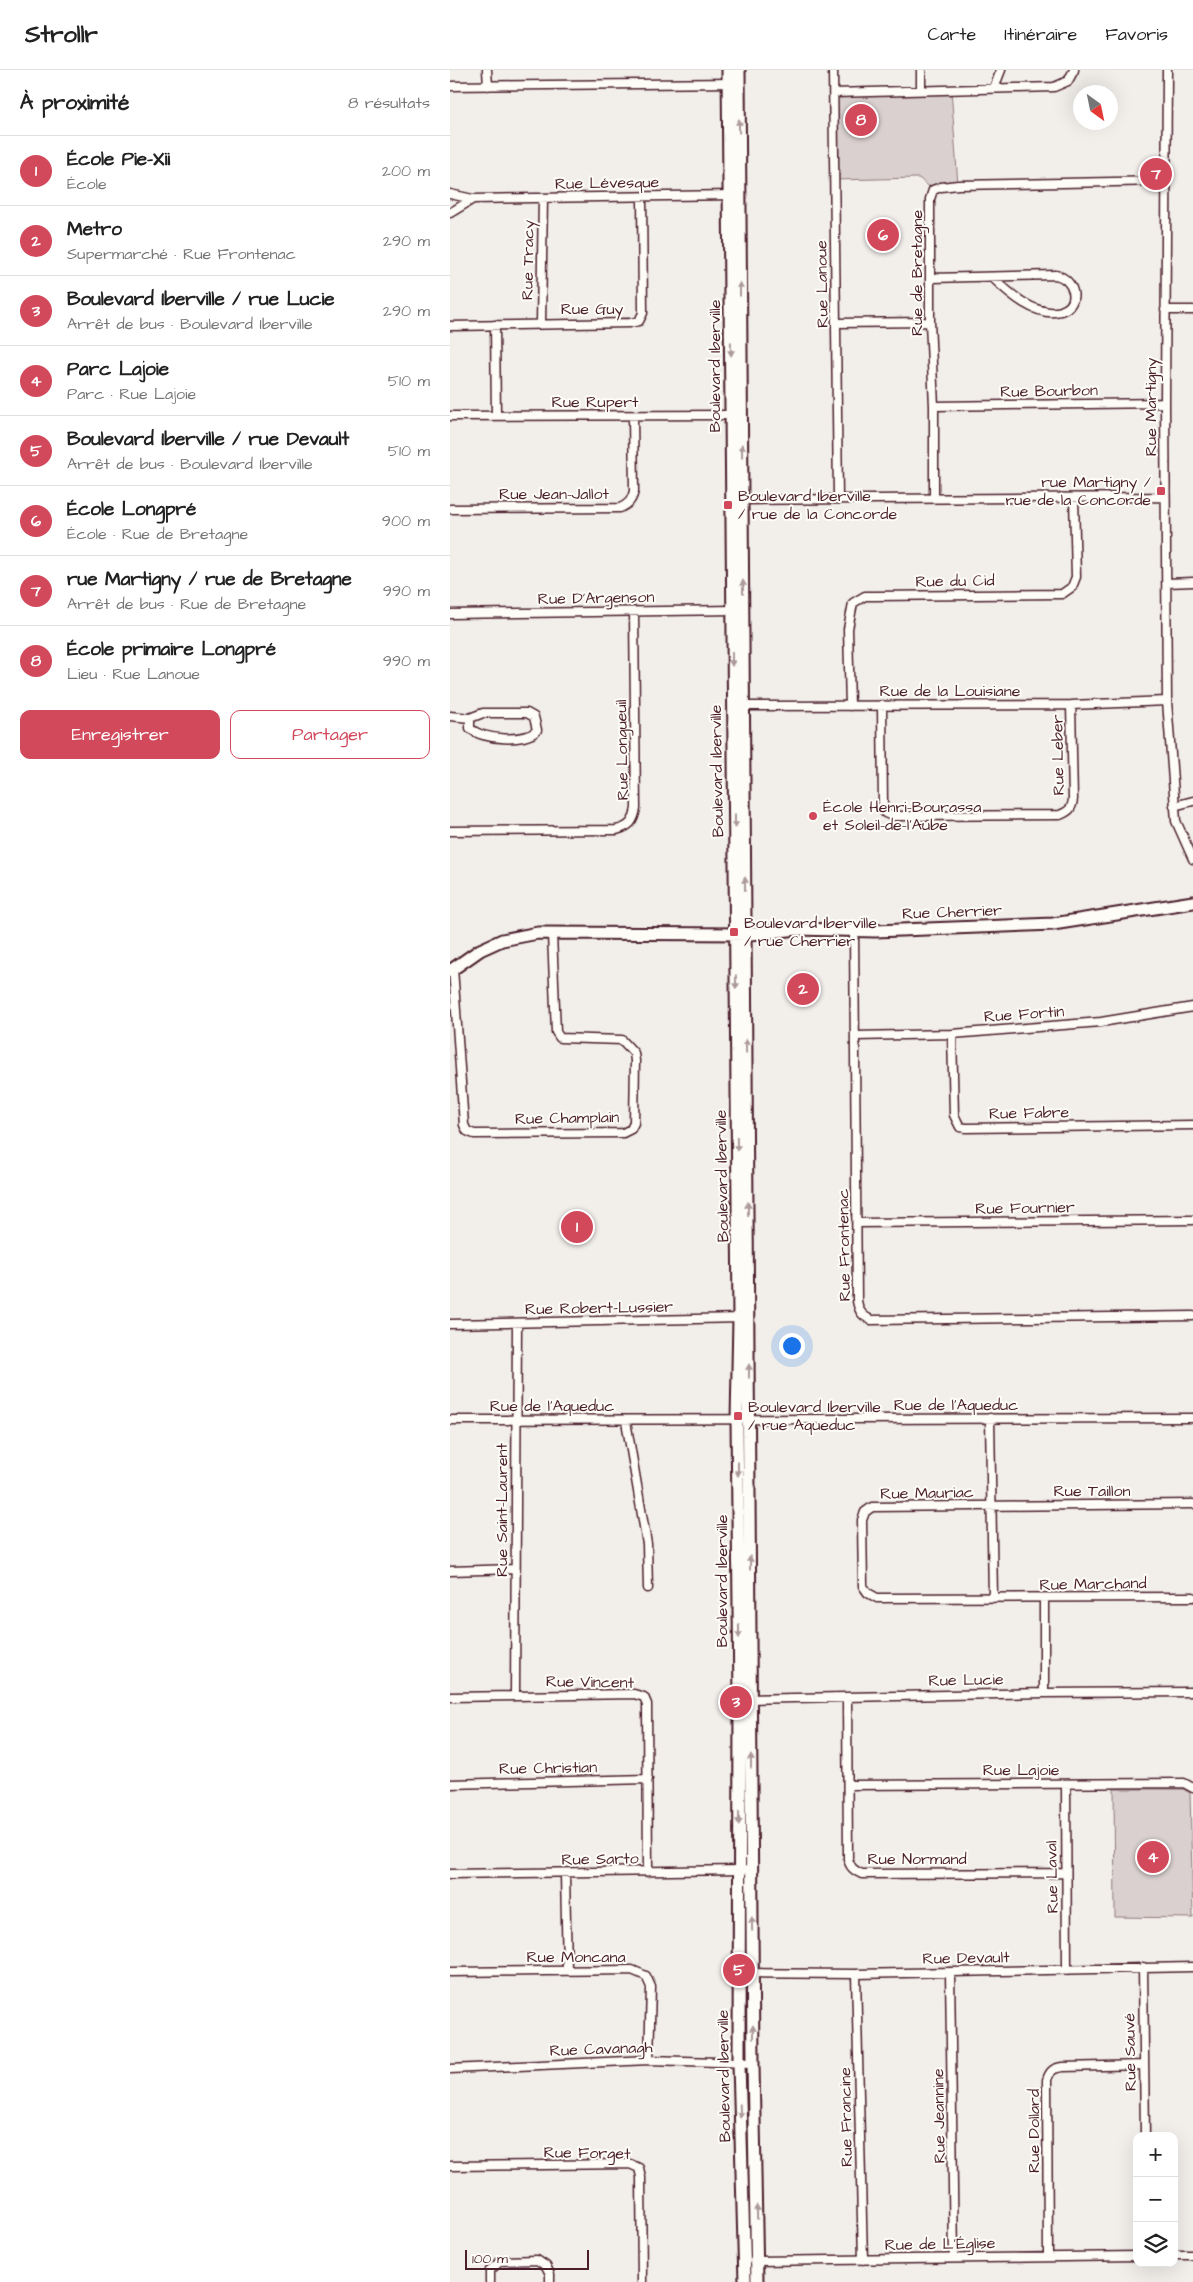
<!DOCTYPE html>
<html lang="fr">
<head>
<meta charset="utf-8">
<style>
  body { margin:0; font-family:"Architects Daughter",sans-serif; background:#f6f6f6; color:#222 }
  .controls { position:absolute; right:15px; bottom:15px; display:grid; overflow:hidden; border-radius:10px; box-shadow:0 5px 20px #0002 }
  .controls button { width:45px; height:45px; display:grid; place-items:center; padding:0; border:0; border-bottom:1px solid #e0e0e0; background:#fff; color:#222; font:25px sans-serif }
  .compass { position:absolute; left:623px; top:15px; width:45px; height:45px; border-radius:50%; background:#fff; box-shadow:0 5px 20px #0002; rotate:147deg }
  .scale { position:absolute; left:15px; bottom:12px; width:124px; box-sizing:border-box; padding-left:5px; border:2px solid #4a1f2b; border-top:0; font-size:14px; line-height:18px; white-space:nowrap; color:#4a1f2b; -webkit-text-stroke:4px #fdfcf7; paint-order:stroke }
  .you { position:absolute; left:341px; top:1275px; width:18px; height:18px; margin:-12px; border:4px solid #fff; border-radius:50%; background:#1a73e8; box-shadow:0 0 0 8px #1a73e833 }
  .badge { display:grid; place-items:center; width:32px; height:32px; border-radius:50%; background:#d1495b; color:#fff; font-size:16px; font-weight:700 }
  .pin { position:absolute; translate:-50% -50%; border:2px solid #fff; box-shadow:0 1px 5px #0006 }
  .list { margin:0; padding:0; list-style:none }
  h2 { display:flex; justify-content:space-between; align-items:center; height:65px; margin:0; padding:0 20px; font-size:21px }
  h2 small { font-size:16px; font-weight:400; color:#767676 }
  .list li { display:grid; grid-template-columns:32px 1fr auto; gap:15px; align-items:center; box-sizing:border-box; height:70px; padding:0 20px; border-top:1px solid #e0e0e0 }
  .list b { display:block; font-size:19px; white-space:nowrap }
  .list p { margin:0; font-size:16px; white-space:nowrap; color:#767676 }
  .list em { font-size:16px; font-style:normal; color:#767676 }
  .actions { display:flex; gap:10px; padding:15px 20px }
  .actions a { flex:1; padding:11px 0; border:1px solid #d1495b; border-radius:10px; text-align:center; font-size:18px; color:#d1495b }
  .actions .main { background:#d1495b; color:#fff }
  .icon { flex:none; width:28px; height:28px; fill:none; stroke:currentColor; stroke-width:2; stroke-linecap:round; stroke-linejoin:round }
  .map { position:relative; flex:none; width:743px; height:2212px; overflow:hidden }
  header { display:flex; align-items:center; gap:30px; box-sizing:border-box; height:70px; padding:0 25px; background:#fff; border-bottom:1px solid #e0e0e0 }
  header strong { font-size:24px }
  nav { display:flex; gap:28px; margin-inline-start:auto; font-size:18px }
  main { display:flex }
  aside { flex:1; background:#fff }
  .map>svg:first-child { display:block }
  .green { fill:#d9d0cf; stroke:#92787d }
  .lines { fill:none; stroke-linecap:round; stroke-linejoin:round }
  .street-casing { stroke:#4a1f2b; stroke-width:11 }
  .secondary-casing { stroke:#4a1f2b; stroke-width:15 }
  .street { stroke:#fdfcf7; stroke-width:8 }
  .secondary { stroke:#fdfcf7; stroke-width:11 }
  .oneway { fill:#ac999b }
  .poi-dot { fill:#d1495b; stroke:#fdfcf7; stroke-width:2 }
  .labels { text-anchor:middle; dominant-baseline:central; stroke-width:4; stroke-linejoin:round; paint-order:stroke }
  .street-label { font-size:16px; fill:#4a1f2b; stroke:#fdfcf7 }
  .poi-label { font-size:16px; fill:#4a1f2b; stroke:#fdfcf7; text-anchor:start }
</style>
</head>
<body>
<header>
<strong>Strollr</strong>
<nav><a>Carte</a><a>Itinéraire</a><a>Favoris</a></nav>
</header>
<main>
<aside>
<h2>À proximité<small>8 résultats</small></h2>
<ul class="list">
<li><span class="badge">1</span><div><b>École Pie-Xii</b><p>École</p></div><em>200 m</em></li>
<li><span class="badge">2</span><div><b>Metro</b><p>Supermarché · Rue Frontenac</p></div><em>290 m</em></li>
<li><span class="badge">3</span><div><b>Boulevard Iberville / rue Lucie</b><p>Arrêt de bus · Boulevard Iberville</p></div><em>290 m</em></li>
<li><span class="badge">4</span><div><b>Parc Lajoie</b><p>Parc · Rue Lajoie</p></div><em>510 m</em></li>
<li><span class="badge">5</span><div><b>Boulevard Iberville / rue Devault</b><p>Arrêt de bus · Boulevard Iberville</p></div><em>510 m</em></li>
<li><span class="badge">6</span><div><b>École Longpré</b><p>École · Rue de Bretagne</p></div><em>900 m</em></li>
<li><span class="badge">7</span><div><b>rue Martigny / rue de Bretagne</b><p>Arrêt de bus · Rue de Bretagne</p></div><em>990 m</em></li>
<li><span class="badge">8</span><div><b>École primaire Longpré</b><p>Lieu · Rue Lanoue</p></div><em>990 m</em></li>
</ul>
<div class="actions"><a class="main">Enregistrer</a><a>Partager</a></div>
</aside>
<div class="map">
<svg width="743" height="2212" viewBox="0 0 743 2212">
  <rect width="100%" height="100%" fill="#f2efeb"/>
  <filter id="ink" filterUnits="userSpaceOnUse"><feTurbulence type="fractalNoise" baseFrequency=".02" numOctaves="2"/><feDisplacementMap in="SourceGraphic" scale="10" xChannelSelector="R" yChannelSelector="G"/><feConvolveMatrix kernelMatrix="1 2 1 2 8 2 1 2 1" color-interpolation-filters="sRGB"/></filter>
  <g filter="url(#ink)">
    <path class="green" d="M501,19l7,96 -25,5 -14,-12 -84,2 -1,-87z
      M664,1719h69l7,4 3,125 -78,-1z"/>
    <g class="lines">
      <defs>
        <path id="street" d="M37,0l1,16
          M383,0l5,428
          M471,0v20
          M717,0l-2,333 2,298 9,120 17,38
          M0,16l283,-3
          M544,18l7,-18
          M384,23l220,-6 14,-6 6,-11
          M0,124l23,5
          M0,143l23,-14 260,-4
          M481,208l125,-3c18,4 26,29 5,36 -25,7 -52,-18 -68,-33
          M715,240h28
          M91,253l2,-125
          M386,253l94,-1
          M45,255l1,91
          M0,256l180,-3 9,-2 4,-8 -1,-116
          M484,336l231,-3
          M0,346l284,-1
          M484,428v-92l-4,-84v-123l3,-9 8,-3 17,-2 207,-4
          M288,430l427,-3
          M0,439l170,-1c9,-4 12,-8 14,-17l-1,-75
          M717,513l26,-1
          M0,544l286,-4
          M432,635l1,101 2,7 7,3h9l159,-1c9,-4 12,-6 13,-16l-2,-94
          M289,636l332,-1 96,-4
          M400,636l-2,-77 5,-26 12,-7h10l187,-2 10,-7 4,-10 -2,-79
          M0,646l20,2 13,-5h44l7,4 3,13c-10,13 -56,10 -67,-2v-10
          M724,736l19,-5
          M0,761l166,-1c14,-3 18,-9 20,-22l-2,-196
          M404,861l3,370c2,10 4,14 14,19l322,-4
          M3,898l11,157 3,6 7,3 149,-1 8,-4 3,-6 1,-62 -1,-8 -12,-13 -62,-2 -4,-6 -4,-98
          M502,964l2,81 6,12 6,1 227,-3
          M406,966l96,-2 149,-12 92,-15
          M407,1153l336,-3
          M0,1254l293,-6
          M540,1348l3,180
          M0,1350l743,-2
          M176,1351l21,123 1,44
          M743,1434l-321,3 -7,5 -3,8 1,66 5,7 9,5 316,-1
          M0,1501l65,-2
          M594,1528v95
          M65,1625l2,-371
          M0,1627l184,-3 10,3 3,7 1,168
          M397,1627l1,162c2,8 5,11 14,15l203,-1
          M298,1629l296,-6 149,-1
          M0,1714l198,-5
          M616,1714l1,186
          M398,1715l336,-2 9,5
          M0,1804l294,-4
          M115,1804l2,96
          M693,1897l2,169
          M0,1902l182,-2 14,6 5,11 -2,73
          M500,1902l4,286
          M290,1903l116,1 337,-7
          M406,1904l7,286
          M0,1999l199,-9 104,3
          M0,2096l180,-2 9,4 2,9 1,105
          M724,2185h19
          M598,2186l-1,-176c3,-10 7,-12 16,-13l81,-2
          M304,2191l383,-5
          M40,2212v-12l11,-9 36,-1 9,6 4,8v8"/>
        <path id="secondary" d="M278,0l11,1248 -2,102 3,280 -1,363 6,219
          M289,0l14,1993 4,219
          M0,901l30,-21 22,-10 36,-7 212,1 48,-5 77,2 178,-7 140,-22"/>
      </defs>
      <use href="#street" class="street-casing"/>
      <use href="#secondary" class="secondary-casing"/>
      <use href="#street" class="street"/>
      <use href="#secondary" class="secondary"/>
    </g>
    <defs><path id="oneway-solid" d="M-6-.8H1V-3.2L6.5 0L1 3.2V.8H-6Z" transform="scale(1.25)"/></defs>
    <g class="oneway">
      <use href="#oneway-solid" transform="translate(289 56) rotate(-91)"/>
      <use href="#oneway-solid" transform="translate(290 219) rotate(-90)"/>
      <use href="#oneway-solid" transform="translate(281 279) rotate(89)"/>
      <use href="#oneway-solid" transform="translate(292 381) rotate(-91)"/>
      <use href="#oneway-solid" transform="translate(293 517) rotate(-90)"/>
      <use href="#oneway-solid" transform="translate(282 589) rotate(90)"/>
      <use href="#oneway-solid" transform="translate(285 751) rotate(90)"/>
      <use href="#oneway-solid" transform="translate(295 814) rotate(-90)"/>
      <use href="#oneway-solid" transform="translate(286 912) rotate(89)"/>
      <use href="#oneway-solid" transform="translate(296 976) rotate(-91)"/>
      <use href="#oneway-solid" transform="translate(287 1074) rotate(89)"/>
      <use href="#oneway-solid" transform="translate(298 1139) rotate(-91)"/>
      <use href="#oneway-solid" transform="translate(299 1301) rotate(-90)"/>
      <use href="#oneway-solid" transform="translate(288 1399) rotate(90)"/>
      <use href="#oneway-solid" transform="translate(300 1493) rotate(-90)"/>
      <use href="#oneway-solid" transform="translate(289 1561) rotate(90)"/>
      <use href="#oneway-solid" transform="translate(301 1691) rotate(-90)"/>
      <use href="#oneway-solid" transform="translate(289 1748) rotate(91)"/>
      <use href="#oneway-solid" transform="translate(302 1854) rotate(-91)"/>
      <use href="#oneway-solid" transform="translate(303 1962) rotate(-90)"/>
      <use href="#oneway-solid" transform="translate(290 2041) rotate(88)"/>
      <use href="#oneway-solid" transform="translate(307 2142) rotate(-91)"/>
    </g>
  </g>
  <g class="poi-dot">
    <rect x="706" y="416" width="10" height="10" rx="2.5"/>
    <rect x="273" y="430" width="10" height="10" rx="2.5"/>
    <circle cx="363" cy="746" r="5"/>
    <rect x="279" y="857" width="10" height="10" rx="2.5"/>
    <rect x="283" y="1341" width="10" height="10" rx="2.5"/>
  </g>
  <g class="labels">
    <g class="street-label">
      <text transform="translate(157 113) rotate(-1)">Rue Lévesque</text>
      <text transform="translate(78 190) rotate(-89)">Rue Tracy</text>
      <text transform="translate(467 203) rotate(-90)">Rue de Bretagne</text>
      <text transform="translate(372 214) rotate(-91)">Rue Lanoue</text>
      <text x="142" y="239">Rue Guy</text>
      <text transform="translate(265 296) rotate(-90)">Boulevard Iberville</text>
      <text transform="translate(599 321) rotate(-1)">Rue Bourbon</text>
      <text x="145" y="332">Rue Rupert</text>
      <text transform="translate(701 337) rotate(-90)">Rue Martigny</text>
      <text x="104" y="424">Rue Jean-Jallot</text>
      <text transform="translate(505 511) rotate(-1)">Rue du Cid</text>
      <text transform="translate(146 528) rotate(-1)">Rue D'Argenson</text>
      <text x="500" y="621">Rue de la Louisiane</text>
      <text transform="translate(172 680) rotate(-91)">Rue Longueuil</text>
      <text transform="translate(608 685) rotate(-91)">Rue Leber</text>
      <text transform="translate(267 701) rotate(-91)">Boulevard Iberville</text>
      <text transform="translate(502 842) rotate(-2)">Rue Cherrier</text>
      <text transform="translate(574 944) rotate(-4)">Rue Fortin</text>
      <text transform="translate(579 1043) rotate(-1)">Rue Fabre</text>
      <text transform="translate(117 1048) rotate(-1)">Rue Champlain</text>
      <text transform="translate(272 1106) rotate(-91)">Boulevard Iberville</text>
      <text transform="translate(575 1138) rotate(-1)">Rue Fournier</text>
      <text transform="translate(394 1175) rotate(-91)">Rue Frontenac</text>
      <text transform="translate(149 1238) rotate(-1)">Rue Robert-Lussier</text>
      <text x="506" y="1335">Rue de l'Aqueduc</text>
      <text x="102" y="1336">Rue de l'Aqueduc</text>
      <text x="642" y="1421">Rue Taillon</text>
      <text transform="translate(477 1423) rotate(-1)">Rue Mauriac</text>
      <text transform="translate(52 1440) rotate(-90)">Rue Saint-Laurent</text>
      <text transform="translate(272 1511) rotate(-90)">Boulevard Iberville</text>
      <text transform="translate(643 1514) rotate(-1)">Rue Marchand</text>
      <text transform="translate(516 1610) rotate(-1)">Rue Lucie</text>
      <text transform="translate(140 1612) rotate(1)">Rue Vincent</text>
      <text transform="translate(98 1698) rotate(-1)">Rue Christian</text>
      <text x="571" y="1700">Rue Lajoie</text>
      <text transform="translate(150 1789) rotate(-1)">Rue Sarto</text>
      <text x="467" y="1789">Rue Normand</text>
      <text transform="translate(602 1807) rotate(-91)">Rue Laval</text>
      <text x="126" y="1887">Rue Moncana</text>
      <text transform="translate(516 1888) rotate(-1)">Rue Devault</text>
      <text transform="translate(151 1979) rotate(-2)">Rue Cavanagh</text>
      <text transform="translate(680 1982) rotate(-91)">Rue Sauvé</text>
      <text transform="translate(274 2006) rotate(-91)">Boulevard Iberville</text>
      <text transform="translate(489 2046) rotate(-91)">Rue Jeannine</text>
      <text transform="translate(396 2047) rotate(-91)">Rue Francine</text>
      <text transform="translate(584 2061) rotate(-90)">Rue Dollard</text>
      <text transform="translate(137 2083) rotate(1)">Rue Forget</text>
      <text transform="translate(490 2174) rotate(-1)">Rue de L'Église</text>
    </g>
    <g class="poi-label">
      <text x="701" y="412" text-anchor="end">rue Martigny /<tspan x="701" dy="18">rue de la Concorde</tspan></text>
      <text x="288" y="426">Boulevard Iberville<tspan x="288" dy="18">/ rue de la Concorde</tspan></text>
      <text x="373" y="737">École Henri-Bourassa<tspan x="373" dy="18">et Soleil-de-l'Aube</tspan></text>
      <text x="294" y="853">Boulevard Iberville<tspan x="294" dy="18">/ rue Cherrier</tspan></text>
      <text x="298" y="1337">Boulevard Iberville<tspan x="298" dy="18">/ rue Aqueduc</tspan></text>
    </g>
  </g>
</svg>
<div class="controls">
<button>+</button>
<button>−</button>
<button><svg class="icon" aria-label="layers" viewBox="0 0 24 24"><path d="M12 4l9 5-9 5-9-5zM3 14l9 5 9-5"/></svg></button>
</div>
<svg class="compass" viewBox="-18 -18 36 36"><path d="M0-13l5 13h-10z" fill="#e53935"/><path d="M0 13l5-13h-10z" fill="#767676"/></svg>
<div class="scale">100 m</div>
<div class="you"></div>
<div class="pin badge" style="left:127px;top:1157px">1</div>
<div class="pin badge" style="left:353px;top:919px">2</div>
<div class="pin badge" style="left:286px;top:1632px">3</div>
<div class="pin badge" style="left:703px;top:1787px">4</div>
<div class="pin badge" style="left:289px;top:1900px">5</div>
<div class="pin badge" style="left:433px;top:165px">6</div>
<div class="pin badge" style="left:706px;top:104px">7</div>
<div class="pin badge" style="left:411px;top:50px">8</div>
</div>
</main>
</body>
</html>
